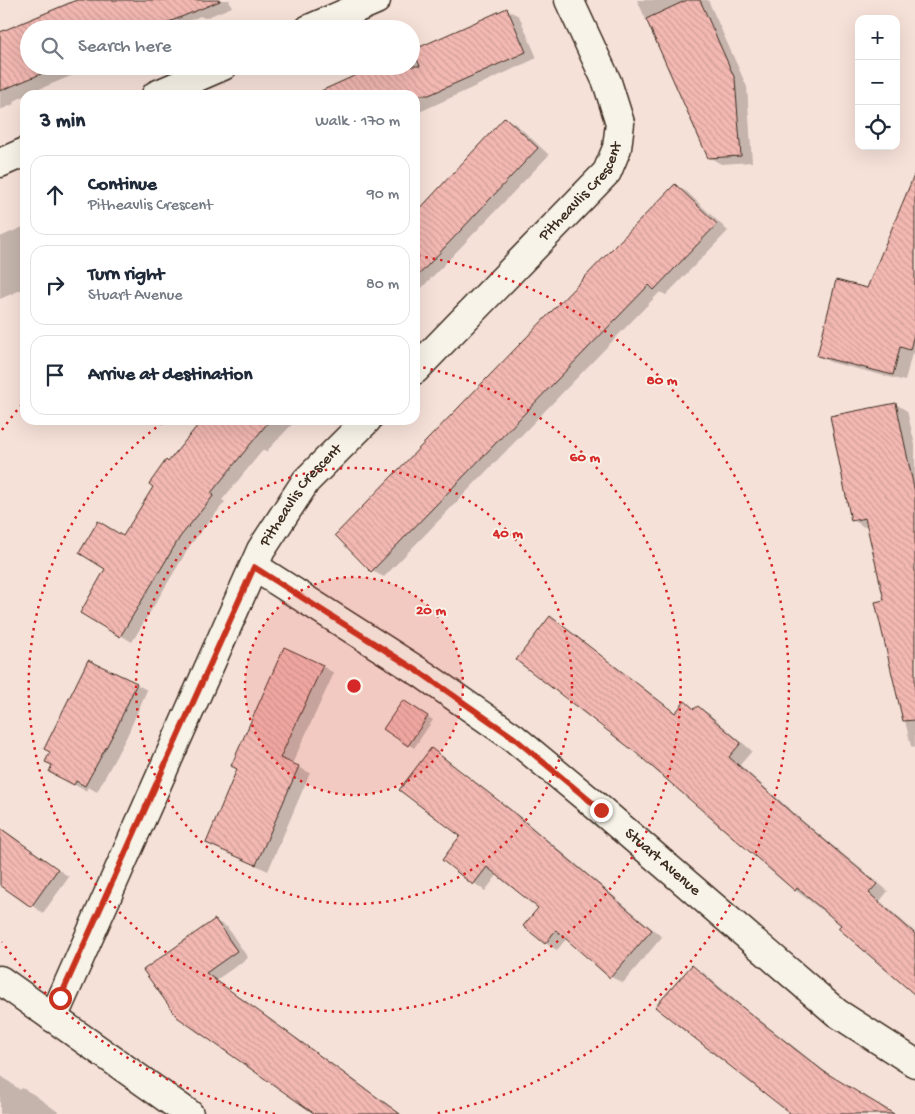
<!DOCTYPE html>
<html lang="en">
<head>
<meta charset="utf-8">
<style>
  body { margin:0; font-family:"Gochi Hand",sans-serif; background:#f2f2f3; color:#1f2937 }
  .controls { position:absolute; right:15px; top:15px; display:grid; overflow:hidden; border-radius:10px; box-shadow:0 5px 20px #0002 }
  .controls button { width:45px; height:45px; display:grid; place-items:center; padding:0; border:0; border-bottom:1px solid #e0e1e3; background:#fff; color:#1f2937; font:25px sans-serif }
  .stop { position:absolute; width:15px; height:15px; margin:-11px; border:4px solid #c8321e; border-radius:50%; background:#fff }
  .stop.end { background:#c8321e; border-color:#fff; box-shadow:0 1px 5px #0008 }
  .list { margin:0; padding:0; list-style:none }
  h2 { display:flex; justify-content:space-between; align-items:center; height:65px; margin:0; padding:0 20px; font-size:21px }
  h2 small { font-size:16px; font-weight:400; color:#747a83 }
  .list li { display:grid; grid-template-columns:32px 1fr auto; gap:15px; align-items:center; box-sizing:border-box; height:80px; margin:0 10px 10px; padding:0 10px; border:1px solid #e0e1e3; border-radius:15px }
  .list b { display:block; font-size:19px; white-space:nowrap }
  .list p { margin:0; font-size:16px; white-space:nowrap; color:#747a83 }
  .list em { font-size:16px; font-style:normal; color:#747a83 }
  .icon { flex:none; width:28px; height:28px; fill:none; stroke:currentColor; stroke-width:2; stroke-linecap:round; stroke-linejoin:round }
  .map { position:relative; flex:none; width:915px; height:1114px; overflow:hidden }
  .search { position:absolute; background:#fff; box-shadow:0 5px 20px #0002; left:20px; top:20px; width:400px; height:55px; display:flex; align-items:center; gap:12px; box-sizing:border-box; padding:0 18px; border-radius:28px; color:#747a83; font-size:19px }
  .panel { position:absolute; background:#fff; box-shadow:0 5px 20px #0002; left:20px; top:90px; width:400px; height:335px; border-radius:15px }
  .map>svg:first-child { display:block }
  .shadow { fill:#0003 }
  .building { fill:url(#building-back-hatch); stroke:#3b2a1e }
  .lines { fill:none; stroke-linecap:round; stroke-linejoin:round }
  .street-casing { stroke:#3b2a1e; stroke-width:31 }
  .street { stroke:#f7f3e8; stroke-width:28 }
  .route { stroke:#c8321e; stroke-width:6 }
  .ring { fill:none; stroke:#d62828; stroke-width:2.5; stroke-dasharray:2.5 5 }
  .labels { text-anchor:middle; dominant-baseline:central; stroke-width:4; stroke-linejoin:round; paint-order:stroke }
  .street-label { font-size:16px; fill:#3b2a1e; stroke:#f7f3e8 }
  .centre { fill:#d62828; stroke:#f7f3e8; stroke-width:2.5 }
  .ring-label { font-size:15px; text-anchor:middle; font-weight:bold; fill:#d62828; stroke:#f7f3e8; stroke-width:4; stroke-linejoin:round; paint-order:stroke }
</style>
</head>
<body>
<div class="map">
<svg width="915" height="1114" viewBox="0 0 915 1114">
  <defs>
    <pattern id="building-back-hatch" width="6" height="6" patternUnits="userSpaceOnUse" patternTransform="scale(1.25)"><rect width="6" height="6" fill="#f3b8b2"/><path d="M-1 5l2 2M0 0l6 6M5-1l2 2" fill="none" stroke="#d19e99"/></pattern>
  </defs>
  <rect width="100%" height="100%" fill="#f6e1d8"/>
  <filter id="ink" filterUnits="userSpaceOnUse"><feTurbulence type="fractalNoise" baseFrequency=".02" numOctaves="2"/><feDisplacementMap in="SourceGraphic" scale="10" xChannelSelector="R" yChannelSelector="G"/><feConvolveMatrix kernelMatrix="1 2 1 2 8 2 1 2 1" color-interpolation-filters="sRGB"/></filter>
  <g filter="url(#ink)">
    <path class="shadow" d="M74,0h157l-2,1 3,6 -27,11 -5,-2 -30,13h-141v37h66l-70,29 -12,7 1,2 -14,6v-77z
      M637,0h71l39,87 5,75 -31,2 -12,-7z
      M507,10l12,6 18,42 -122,56v-19h-102l98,-29v-14z
      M506,119l11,6 32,30 -134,140v-79z
      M915,174v180l-3,-1 -7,28 -75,-19 -11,-6 49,-67z
      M676,186l11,6 41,39 -62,64 -6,-3 -276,285 -12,-6z
      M25,226v62l-25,11v-62z
      M896,404l11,7 8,34v303l-4,-2 -34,-143 8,-2 -17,-75 -4,1 -11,-7z
      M217,420h79l-30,32 -3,-2 -41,50 3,2 -34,42 -59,98 -50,-30 87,-149z
      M551,618l125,95 9,-10 11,6 2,-2 11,7 43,37 -12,14 64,57 84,69 -8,10 35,31v59l-73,-66 -47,-35z
      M322,666l12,7 -42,91 18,9 -42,98 -61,-29z
      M136,684l11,6 -20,46 -30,56 -9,-5 -2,4 -24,-13z
      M409,705l24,15 -19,28 -29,-19z
      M431,750l93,70 138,117 -39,46 -12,-6 -44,-39 -10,12 -12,-7 -5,-36 -42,-33 -13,17 -42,-31 18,-24z
      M0,827l69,50 -26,36 -43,-29z
      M215,921l12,6 21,31 -32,22 185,134h-85l-138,-98z
      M692,967l12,6 40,35 91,71 58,35h-100z
      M0,1075l20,15 2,-2 11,6 28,20h-61z"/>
    <path class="building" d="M77,0h143v1l-68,28h-123v37h31l-60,25v-59z
      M687,0h13l35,79 6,77 -33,2 -62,-139z
      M507,8l19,44 -97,43h-117l64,-29h44l-7,-16z
      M505,117l33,31 -123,131v-65z
      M915,173v157l-5,20 -10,-3 -7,28 -76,-19 19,-76 31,8z
      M675,184l42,40 -63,66 -5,-5 -278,287 -36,-37z
      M896,403l19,90v227l-12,1 -28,-119 9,-2 -19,-82 -14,3 -21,-105z
      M202,420h68l-59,73 3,2 -34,42 -60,100 -40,-24 25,-44 -26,-16 19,-32 25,15 30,-49 -4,-3 17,-24 2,2z
      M550,616l125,97 10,-12 9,8 4,-3 43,37 -12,14 64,57 84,70 -8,9 46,41v61l-77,-67 3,-3 -44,-37 -2,3 -160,-139 -119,-92z
      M284,647l39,18 -43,93 19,8 -43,99 -50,-22 31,-74 -6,-3z
      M88,660l49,23 -21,46 -31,57 -9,-5 -2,4 -25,-13 3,-7 -7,-3 5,-10 -6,-3z
      M403,700l25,16 -20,30 -25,-17z
      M431,748l81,63 140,119 -42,48 -54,-48 -11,14 -22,-18 15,-18 -51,-41 -14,18 -31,-25 18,-24 -61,-46z
      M0,828l58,41 -27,38 -31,-22z
      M215,919l22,32 -31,22 194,141h-85l-138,-97 -34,-47z
      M692,965l41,35 90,71 71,43h-103l-136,-107z"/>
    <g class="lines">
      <defs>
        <g id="street">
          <path d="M309,29l67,-29"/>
          <path d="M156,95l67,-29"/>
          <path d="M0,163l25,-11"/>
          <path id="s1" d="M415,370l192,-198 10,-24 3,-25 -13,-41 -38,-82"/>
          <path id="s2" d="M255,567l169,108 90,63 87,72 236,203 78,50"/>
          <path d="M0,980l189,134"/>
          <path id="s3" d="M53,1018l208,-468 45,-69 61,-61"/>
        </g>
      </defs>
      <use href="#street" class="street-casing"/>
      <use href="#street" class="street"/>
    </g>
  </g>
  <g class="lines" filter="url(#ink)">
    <path class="route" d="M60,998l194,-431 170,108 90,63 87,72"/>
  </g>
  <circle cx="354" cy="686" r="109" fill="#d62828" fill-opacity=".12"/>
  <g class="ring">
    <circle cx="354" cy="686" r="109"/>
    <circle cx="354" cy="686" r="218"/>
    <path d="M416 366A326 326 0 1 1 165 421"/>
    <path d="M275 1114A435 435 0 0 1 2 942M2 430A435 435 0 0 1 23 403M418 256A435 435 0 0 1 433 1114"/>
  </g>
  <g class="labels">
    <g class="street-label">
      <text stroke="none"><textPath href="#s1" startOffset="245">Pitheavlis Crescent</textPath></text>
      <text stroke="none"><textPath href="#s3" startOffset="580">Pitheavlis Crescent</textPath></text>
      <text stroke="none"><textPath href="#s2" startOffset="504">Stuart Avenue</textPath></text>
    </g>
  </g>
  <circle cx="354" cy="686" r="8" class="centre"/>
  <g class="ring-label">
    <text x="662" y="384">80 m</text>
    <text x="585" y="461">60 m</text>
    <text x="508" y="537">40 m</text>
    <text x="431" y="614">20 m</text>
  </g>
</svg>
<div class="controls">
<button>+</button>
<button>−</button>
<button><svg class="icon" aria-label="locate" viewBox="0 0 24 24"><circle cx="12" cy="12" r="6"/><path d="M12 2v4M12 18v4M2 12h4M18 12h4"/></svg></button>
</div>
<div class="stop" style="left:60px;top:998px"></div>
<div class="stop end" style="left:601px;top:810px"></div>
<div class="search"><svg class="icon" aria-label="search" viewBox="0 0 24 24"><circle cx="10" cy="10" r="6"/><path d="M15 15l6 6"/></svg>Search here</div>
<section class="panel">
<h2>3 min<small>Walk · 170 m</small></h2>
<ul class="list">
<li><svg class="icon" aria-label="ahead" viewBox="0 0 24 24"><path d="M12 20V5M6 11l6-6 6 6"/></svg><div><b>Continue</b><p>Pitheavlis Crescent</p></div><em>90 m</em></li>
<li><svg class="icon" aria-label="right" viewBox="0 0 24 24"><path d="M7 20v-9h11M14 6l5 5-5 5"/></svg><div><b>Turn right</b><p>Stuart Avenue</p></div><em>80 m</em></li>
<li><svg class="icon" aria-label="arrive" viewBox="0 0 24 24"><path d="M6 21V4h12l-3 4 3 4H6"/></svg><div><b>Arrive at destination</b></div></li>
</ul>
</section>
</div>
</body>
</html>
